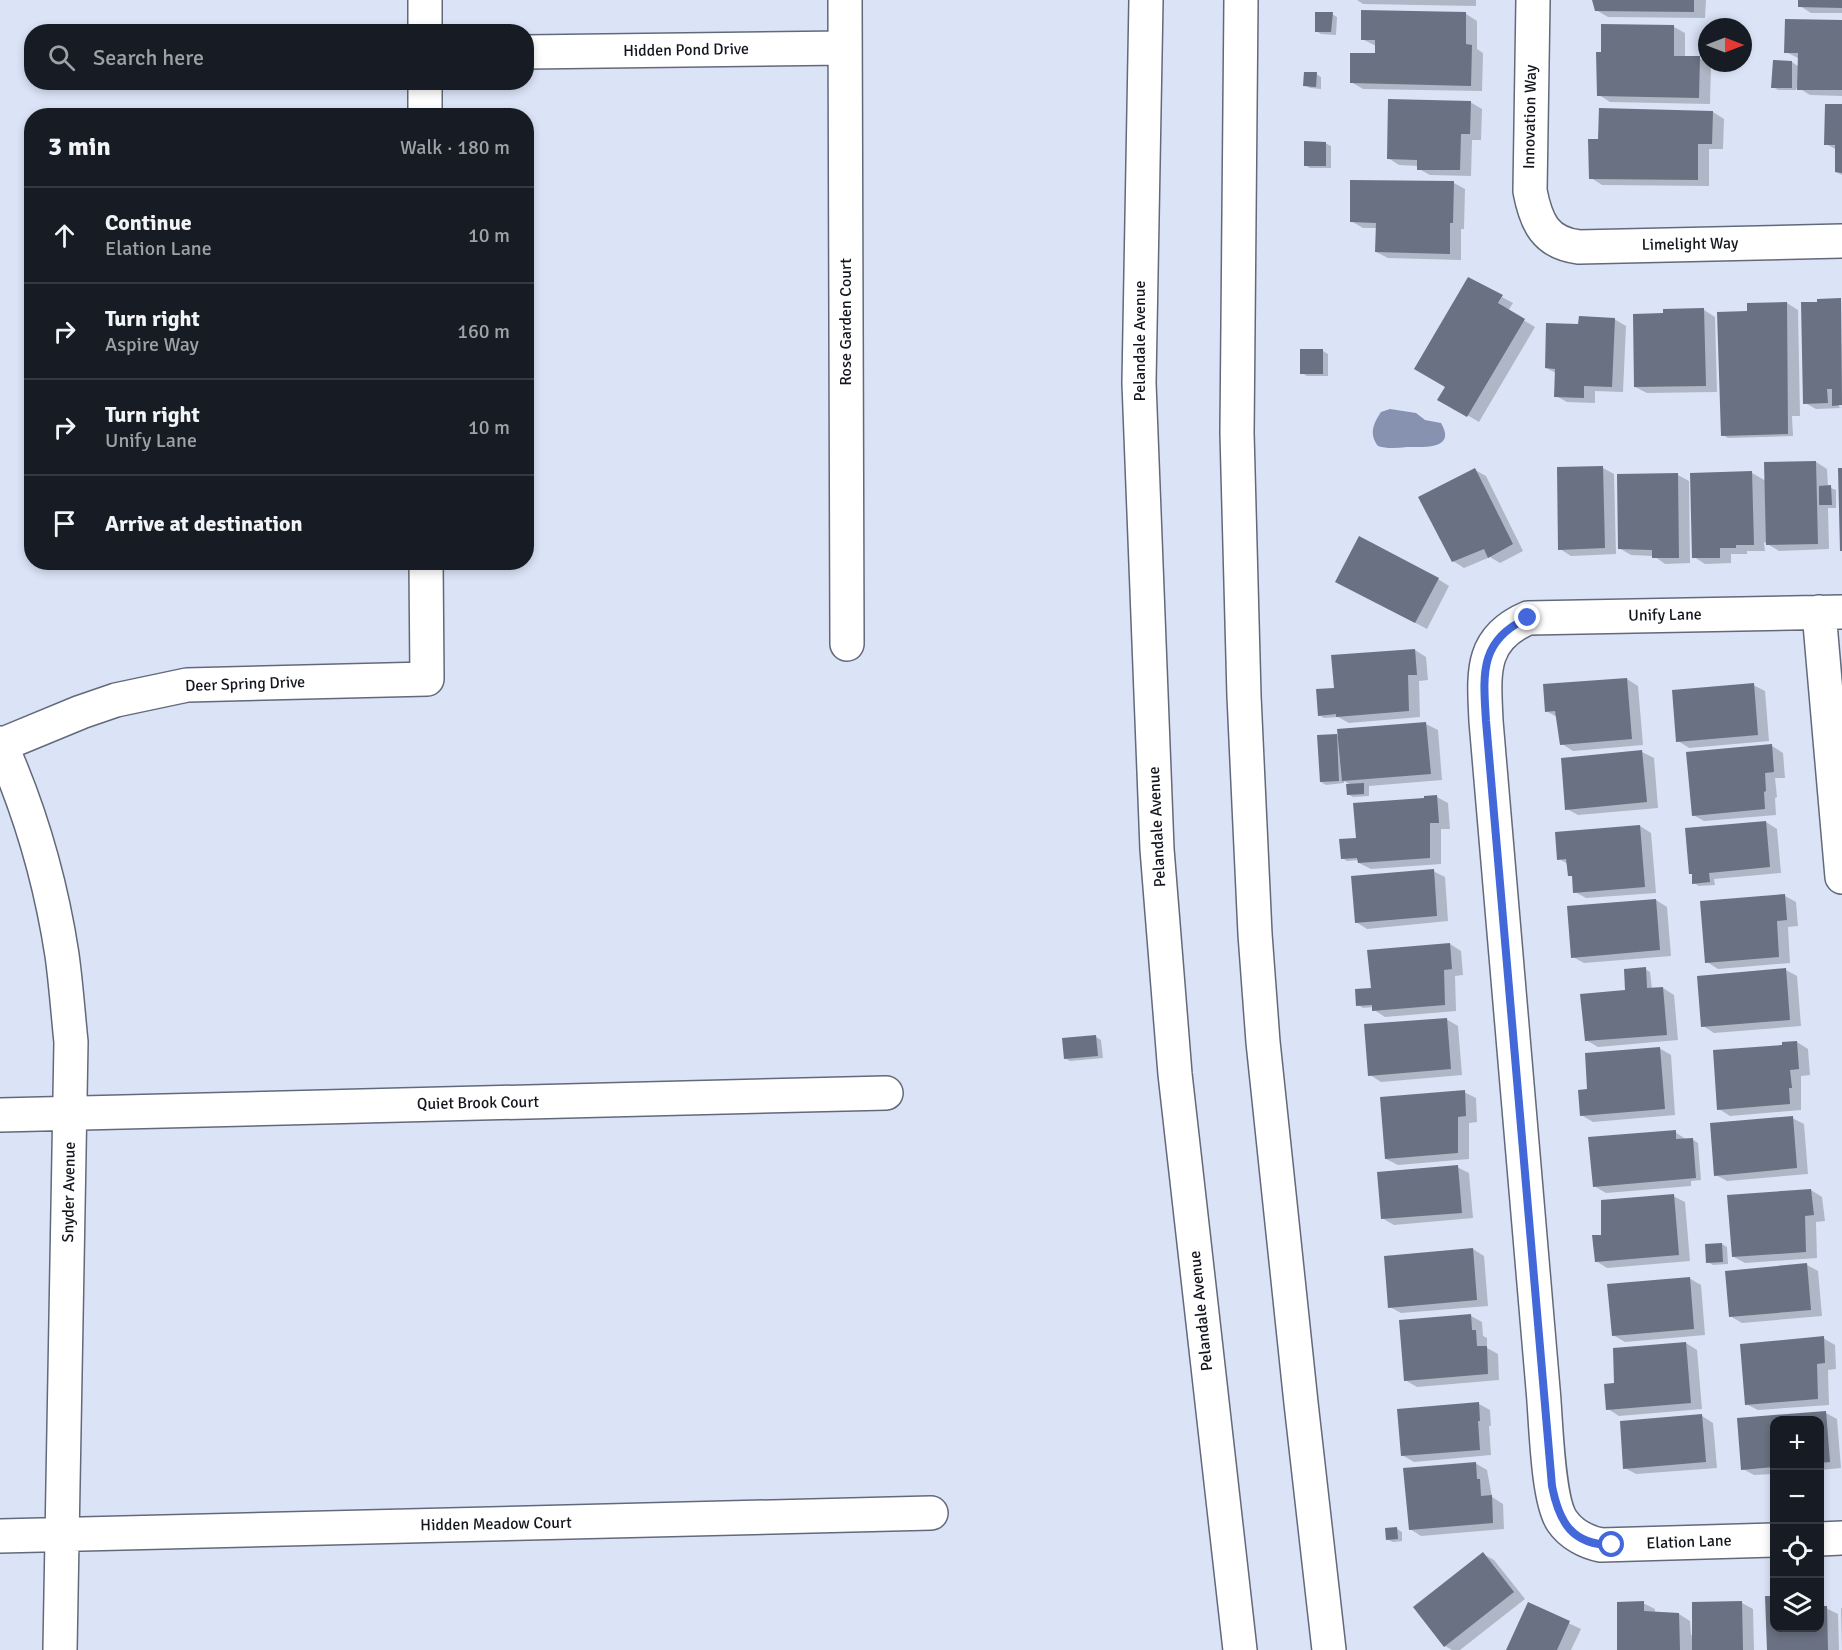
<!DOCTYPE html>
<html lang="en">
<head>
<meta charset="utf-8">
<style>
  body { margin:0; font-family:Signika,sans-serif; background:#242831; color:#f1f3f6 }
  .controls { position:absolute; right:18px; bottom:18px; display:grid; overflow:hidden; border-radius:12px; box-shadow:0 3px 9px #0003 }
  .controls button { width:54px; height:54px; display:grid; place-items:center; padding:0; border:0; border-bottom:2px solid #363941; background:#171b24; color:#f1f3f6; font:30px sans-serif }
  .compass { position:absolute; left:1698px; top:18px; width:54px; height:54px; border-radius:50%; background:#171b24; box-shadow:0 3px 9px #0003; rotate:90deg }
  .stop { position:absolute; width:18px; height:18px; margin:-14px; border:4px solid #4268da; border-radius:50%; background:#fff }
  .stop.end { background:#4268da; border-color:#fff; box-shadow:0 2px 6px #0008 }
  .list { margin:0; padding:0; list-style:none }
  h2 { display:flex; justify-content:space-between; align-items:center; height:78px; margin:0; padding:0 24px; font-size:26px }
  h2 small { font-size:20px; font-weight:400; color:#9ea1a6 }
  .list li { display:grid; grid-template-columns:39px 1fr auto; gap:18px; align-items:center; box-sizing:border-box; height:96px; padding:0 24px; border-top:2px solid #363941 }
  .list b { display:block; font-size:22px; white-space:nowrap }
  .list p { margin:0; font-size:20px; white-space:nowrap; color:#9ea1a6 }
  .list em { font-size:20px; font-style:normal; color:#9ea1a6 }
  .icon { flex:none; width:33px; height:33px; fill:none; stroke:currentColor; stroke-width:2; stroke-linecap:round; stroke-linejoin:round }
  .map { position:relative; flex:none; width:1842px; height:1650px; overflow:hidden }
  .search { position:absolute; background:#171b24; box-shadow:0 3px 9px #0003; left:24px; top:24px; width:510px; height:66px; display:flex; align-items:center; gap:15px; box-sizing:border-box; padding:0 21px; border-radius:24px; color:#9ea1a6; font-size:22px }
  .panel { position:absolute; background:#171b24; box-shadow:0 3px 9px #0003; left:24px; top:108px; width:510px; height:462px; border-radius:24px }
  .map>svg:first-child { display:block }
  .water { fill:#8692af }
  .shadow { fill:#0003 }
  .building { fill:#6a7182 }
  .lines { fill:none; stroke-linecap:round; stroke-linejoin:round }
  .minor-casing { stroke:#62697a; stroke-width:36 }
  .secondary-casing { stroke:#62697a; stroke-width:36 }
  .minor { stroke:#fff; stroke-width:33 }
  .secondary { stroke:#fff; stroke-width:33 }
  .route { stroke:#4268da; stroke-width:8 }
  .labels { text-anchor:middle; dominant-baseline:central; stroke-width:4.5; stroke-linejoin:round; paint-order:stroke }
  .street-label { font-size:16px; fill:#13161d; stroke:#fff }
</style>
</head>
<body>
<div class="map">
<svg width="1842" height="1650" viewBox="0 0 1842 1650">
  <rect width="100%" height="100%" fill="#dbe4f7"/>
  <path class="water" d="M1390,409l26,4 9,7 16,3c16,27 -18,24 -34,24 -10,1 -20,2 -29,-1 -9,-12 -5,-22 3,-34z"/>
  <path class="shadow" d="M1357,0h119v6l-113,-2z
    M1594,0h112l-1,18 -97,-1 -12,-7z
    M1800,0h42v13h-31l-11,-7z
    M1332,14l5,3 -1,18 -15,-1 -5,-3z
    M1466,14l11,7v28l6,4 -1,38 -119,-2 -12,-7 25,-27v-9l-14,-7z
    M1842,22v74l-32,-1 -13,-8 -1,3h-18l-5,-3 19,-25 7,5 1,-8 -14,-7z
    M1674,27l11,6v25h14l12,6 -1,40 -100,-2 -11,-7z
    M1316,74l5,3v12l-11,-1 -5,-3z
    M1470,102l12,7 -1,31h-9l-1,36 -41,-1 -11,-6v-3l-20,-1 -11,-7z
    M1842,106v69l-6,-3 1,-22 -11,-6z
    M1713,112l11,7 -1,30h-14v37l-107,-1 -11,-7 9,-38z
    M1325,143l6,3v22h-21l-5,-3z
    M1454,183l11,6 -1,40h-3v31l-73,-2 -12,-6 1,-24h-14l-12,-7z
    M1502,297l11,6 -5,8 27,16 -56,95 -39,-23z
    M1841,300l1,104h-3v3l3,1 -26,1 -11,-6z
    M1787,303l11,7 2,106h-8l1,20 -65,2 -5,-3 26,-122z
    M1704,310l11,7 2,75 -70,1 -12,-6 29,-76z
    M1614,319l12,7 -3,66 -28,-1v12l-28,-1 -11,-6v-23l-10,-5 33,-42z
    M1323,351l5,3v22h-21l-5,-3z
    M1816,462l11,7 1,18 8,3v18h-8l1,41 -50,2 -15,-9 1,9h-18v3h-16v9l-26,1 -11,-7 58,-84 14,8z
    M1603,468l11,6 2,80 -45,2 -11,-7z
    M1475,470l11,6 37,75 -23,12 -10,-6 -26,11 -11,-7z
    M1678,475l11,6 1,82 -25,1 -11,-8 -23,-1 -12,-7z
    M1438,579l11,7 -22,43 -79,-42z
    M1415,650l11,7 2,23 -9,1 1,36 -71,6 -11,-6 -14,1 -5,-3z
    M1627,679l11,7 5,59 -70,6 -11,-7 -5,-27 -11,-6z
    M1753,685l12,6 4,50 -80,7 -11,-7z
    M1426,724l12,6 4,50 -73,6v10l-16,1 -5,-3 4,-9 -8,-4v2l-18,2 -5,-3 15,-47 4,2z
    M1772,746l11,7 2,25h-10l2,19 -2,1 1,17 -72,6 -11,-6z
    M1642,752l12,6 4,50 -80,7 -11,-6z
    M1437,797l11,6 2,26h-9v35l-70,5 -12,-6v-3l-12,1 -5,-3 15,-19 68,-40z
    M1766,822l11,7 4,44 -67,6 1,6 -16,1 -5,-3 -1,-8 -2,-2z
    M1640,826l11,7 5,60 -70,5 -11,-6 -1,-15 -4,-2 -2,-11 -9,-5z
    M1433,871l12,6 3,44 -81,8 -11,-7z
    M1785,896l11,6 2,24 -10,1 2,36 -72,6 -11,-7z
    M1656,900l11,7 4,49 -87,7 -11,-6z
    M1450,944l11,7 2,24 -8,1 1,35 -71,6 -11,-7v-3l-11,1 -5,-3 14,-15z
    M1645,969l5,3 2,17 11,-1 11,7 4,45 -80,7 -12,-7 44,-49z
    M1786,970l11,6 4,50 -87,7 -11,-7z
    M1446,1019l12,7 4,49 -81,7 -11,-7z
    M1096,1037l5,3 2,18 -33,3 -5,-3z
    M1797,1042l11,7 2,26 -9,1v34l-71,6 -11,-7 65,-63z
    M1659,1048l12,7 4,60 -82,7 -12,-7 7,-25z
    M1464,1092l12,6 1,24 -8,1v36l-71,6 -12,-6z
    M1792,1118l12,6 4,50 -81,7 -11,-6z
    M1675,1132l12,8 5,-1 6,4 3,37 -10,1v5l-85,7 -12,-7z
    M1457,1167l12,6 4,45 -79,7 -12,-7z
    M1811,1190l11,7 3,24 -9,1 1,36 -72,5 -11,-6z
    M1673,1196l12,6 5,59 -83,7 -11,-7 7,-25z
    M1722,1244l5,3 1,17 -15,1 -5,-3z
    M1473,1249l11,7 4,50 -87,7 -11,-6z
    M1807,1265l11,6 4,45 -80,7 -12,-7z
    M1689,1278l12,7 4,50 -80,7 -12,-7z
    M1471,1316l11,6 1,14 4,2v10l11,6 1,26 -82,7 -12,-7z
    M1823,1338l12,7 1,24 -8,1 1,35 -71,5 -12,-6z
    M1686,1343l11,7 5,59 -83,7 -11,-7 8,-24z
    M1479,1404l11,6 1,16h-2l2,29 -77,7 -12,-7z
    M1826,1413l11,6 4,49 -21,2v-50h-46v54l-20,1 -11,-6 -4,-50z
    M1702,1416l11,7 4,45 -81,6 -11,-6z
    M1475,1463l12,7 5,27 11,7 1,25 -83,7 -11,-7z
    M1397,1529l5,3v9l-9,1 -6,-3z
    M1483,1554l11,6 31,39 -65,51h-8l-7,-4z
    M1767,1597h7v31h46v-21l6,1 12,6 1,36h-71z
    M1643,1603l12,6v4l24,1 11,7 1,14h3l48,-32 11,6 1,41h-135z
    M1528,1604l53,25 -10,21h-64z
    M1841,1608h1v42z"/>
  <path class="building" d="M1592,0h102v12l-99,-1z
    M1798,0h44v8l-44,-1z
    M1361,10l105,2v32l6,1 -1,41 -121,-3v-30h25v-13h-14z
    M1315,12h18l-2,20h-16z
    M1785,19l57,1v70h-45l1,-37h-14z
    M1601,24l73,1v31h26l-1,42 -102,-2 -1,-44h5z
    M1773,60l19,1v27h-21z
    M1304,72h13l-1,15 -13,-1z
    M1388,99l83,2 -1,33h-9l-1,36h-43v-10l-30,-1z
    M1825,104h17v69l-7,-1v-27h-11z
    M1599,108l114,3 -1,33h-14v36l-109,-1 -1,-40h10z
    M1304,141l22,1v24h-22z
    M1350,180l104,1 -1,42h-3v31l-75,-2 1,-29 -26,-1z
    M1468,277l35,18 -5,8 27,16 -58,98 -30,-17 8,-13 -31,-18z
    M1841,298l1,107 -10,1v-17h-5l1,14 -25,1 -2,-102h16v-3z
    M1787,302l1,132 -67,2 -4,-124 30,-1v-8z
    M1704,308l2,78 -72,1 -1,-73 30,-1v-4z
    M1579,316l36,2 -3,69 -28,-1v12l-30,-1 1,-28 -10,-1 1,-45 32,1z
    M1300,349h23v25h-23z
    M1816,461l2,83 -52,1 -2,-83z
    M1603,466l2,82 -47,2 -1,-83z
    M1475,468l38,76 -25,14 -4,-9 -32,13 -34,-65z
    M1838,468h4v83h-2z
    M1752,471l2,74h-18v3h-16v10h-28l-2,-85z
    M1678,473l1,85h-27v-8l-34,-1 -1,-75z
    M1831,485l1,20h-13v-19z
    M1359,536l80,42 -24,45 -80,-41z
    M1415,649l2,26h-9l1,36 -73,6v-3l-18,2 -2,-27 18,-1 -3,-33z
    M1627,678l5,61 -72,6 -5,-34 -10,1 -2,-28z
    M1754,683l4,52 -82,7 -4,-52z
    M1426,722l5,52 -89,7 -5,-52z
    M1337,734l2,47 -19,1 -3,-47z
    M1772,744l2,28 -9,1 1,18 -2,1 1,17 -73,7 -6,-64z
    M1642,750l5,52 -82,8 -4,-52z
    M1364,783v11l-17,1 -1,-11z
    M1437,795l2,28h-9v35l-72,5 -1,-5 -16,1 -2,-20 17,-1 -3,-35 71,-5v-2z
    M1766,821l4,46 -61,6 1,9 -18,2v-10h-3l-4,-46z
    M1640,825l5,62 -72,6 -1,-17h-4l-2,-17 -9,1 -2,-28z
    M1434,869l3,47 -82,7 -4,-47z
    M1785,894l2,26 -10,1 2,36 -74,6 -5,-62z
    M1656,899l4,51 -89,8 -4,-52z
    M1450,943l2,26 -8,1 1,35 -73,6v-6l-16,1 -1,-17 16,-1 -4,-38z
    M1646,967l1,21 16,-1 4,48 -82,6 -5,-47 45,-4 -1,-21z
    M1786,968l4,52 -89,7 -4,-51z
    M1447,1018l4,51 -83,7 -4,-52z
    M1096,1035l2,21 -34,3 -2,-21z
    M1797,1041l2,28 -9,1 2,18h-3l1,16 -73,6 -4,-60 69,-5v-3z
    M1660,1047l5,62 -85,7 -2,-26 9,-1 -2,-36z
    M1465,1090l1,26 -8,1v36l-73,6 -5,-62z
    M1793,1116l4,52 -83,8 -4,-53z
    M1676,1130v9l17,-1 3,40 -103,9 -5,-50z
    M1458,1165l4,48 -81,6 -4,-47z
    M1811,1189l3,26 -9,1 1,36 -74,5 -5,-62z
    M1674,1194l5,61 -84,7 -3,-27h9v-35z
    M1722,1243l1,19 -17,1 -1,-19z
    M1473,1248l4,52 -89,8 -4,-52z
    M1807,1263l4,47 -82,7 -4,-46z
    M1690,1277l4,52 -82,7 -5,-52z
    M1471,1314l1,16h4l1,16h10l1,28 -84,7 -5,-61z
    M1824,1336l1,27 -8,1 1,35 -73,6 -5,-61z
    M1686,1342l5,61 -85,7 -2,-26 10,-1 -1,-35z
    M1479,1402l1,19h-2l2,29 -79,6 -4,-47z
    M1826,1411l4,51 -10,1v-43h-46v47l-33,3 -4,-52z
    M1702,1414l4,48 -83,7 -3,-48z
    M1476,1462l1,17h3l1,17 11,-1 1,28 -84,7 -6,-62z
    M1397,1527l1,12 -12,1 -1,-12z
    M1483,1552l31,40 -70,55 -31,-40z
    M1765,1596h9v32h46v-22h7l1,44h-61z
    M1644,1601v10l35,2 1,37h-63v-48z
    M1742,1601l1,49h-51v-48z
    M1528,1602l42,19 -13,29h-51z"/>
  <g class="lines">
    <defs>
      <path id="minor" d="M425,0v32
        M845,0l2,644
        M1533,0l-3,191c6,31 15,52 49,56l263,-6
        M526,52l319,-4
        M425,82v34
        M1819,612l23,265
        M0,743c30,67 51,140 62,212 4,29 6,58 9,87l-11,608
        M1,745l80,-33 35,-12 71,-15 240,-6 -1,-117
        M0,1115l886,-22
        M0,1536l931,-23
        M1820,1539l22,-1
        M1774,1540l-173,5c-15,-3 -30,-11 -39,-24 -15,-22 -16,-103 -19,-132l-57,-668c-2,-47 -7,-82 42,-103l314,-6"/>
      <path id="secondary" d="M1146,0l-7,383 18,466 18,225 65,576
        M1241,0l-4,433 7,263 11,238 8,108 38,361 28,247"/>
    </defs>
    <use href="#minor" class="minor-casing"/>
    <use href="#secondary" class="secondary-casing"/>
    <use href="#minor" class="minor"/>
    <use href="#secondary" class="secondary"/>
  </g>
  <g class="lines">
    <path class="route" d="M1528,618c-49,22 -45,56 -42,103l66,765c7,36 20,59 60,59"/>
  </g>
  <g class="labels">
    <g class="street-label">
      <text transform="translate(686 50) rotate(-1)">Hidden Pond Drive</text>
      <text transform="translate(1530 117) rotate(-89)">Innovation Way</text>
      <text transform="translate(1690 244) rotate(-1)">Limelight Way</text>
      <text transform="translate(846 322) rotate(-90)">Rose Garden Court</text>
      <text transform="translate(1140 341) rotate(-90)">Pelandale Avenue</text>
      <text transform="translate(1665 615) rotate(-1)">Unify Lane</text>
      <text transform="translate(245 684) rotate(-2)">Deer Spring Drive</text>
      <text transform="translate(1157 827) rotate(-93)">Pelandale Avenue</text>
      <text transform="translate(478 1103) rotate(-1)">Quiet Brook Court</text>
      <text transform="translate(69 1192) rotate(-89)">Snyder Avenue</text>
      <text transform="translate(1201 1311) rotate(-96)">Pelandale Avenue</text>
      <text transform="translate(496 1524) rotate(-1)">Hidden Meadow Court</text>
      <text transform="translate(1689 1542) rotate(-2)">Elation Lane</text>
    </g>
  </g>
</svg>
<div class="controls">
<button>+</button>
<button>−</button>
<button><svg class="icon" aria-label="locate" viewBox="0 0 24 24"><circle cx="12" cy="12" r="6"/><path d="M12 2v4M12 18v4M2 12h4M18 12h4"/></svg></button>
<button><svg class="icon" aria-label="layers" viewBox="0 0 24 24"><path d="M12 4l9 5-9 5-9-5zM3 14l9 5 9-5"/></svg></button>
</div>
<svg class="compass" viewBox="-18 -18 36 36"><path d="M0-13l5 13h-10z" fill="#e53935"/><path d="M0 13l5-13h-10z" fill="#9ea1a6"/></svg>
<div class="stop" style="left:1612px;top:1545px"></div>
<div class="stop end" style="left:1528px;top:618px"></div>
<div class="search"><svg class="icon" aria-label="search" viewBox="0 0 24 24"><circle cx="10" cy="10" r="6"/><path d="M15 15l6 6"/></svg>Search here</div>
<section class="panel">
<h2>3 min<small>Walk · 180 m</small></h2>
<ul class="list">
<li><svg class="icon" aria-label="ahead" viewBox="0 0 24 24"><path d="M12 20V5M6 11l6-6 6 6"/></svg><div><b>Continue</b><p>Elation Lane</p></div><em>10 m</em></li>
<li><svg class="icon" aria-label="right" viewBox="0 0 24 24"><path d="M7 20v-9h11M14 6l5 5-5 5"/></svg><div><b>Turn right</b><p>Aspire Way</p></div><em>160 m</em></li>
<li><svg class="icon" aria-label="right" viewBox="0 0 24 24"><path d="M7 20v-9h11M14 6l5 5-5 5"/></svg><div><b>Turn right</b><p>Unify Lane</p></div><em>10 m</em></li>
<li><svg class="icon" aria-label="arrive" viewBox="0 0 24 24"><path d="M6 21V4h12l-3 4 3 4H6"/></svg><div><b>Arrive at destination</b></div></li>
</ul>
</section>
</div>
</body>
</html>
